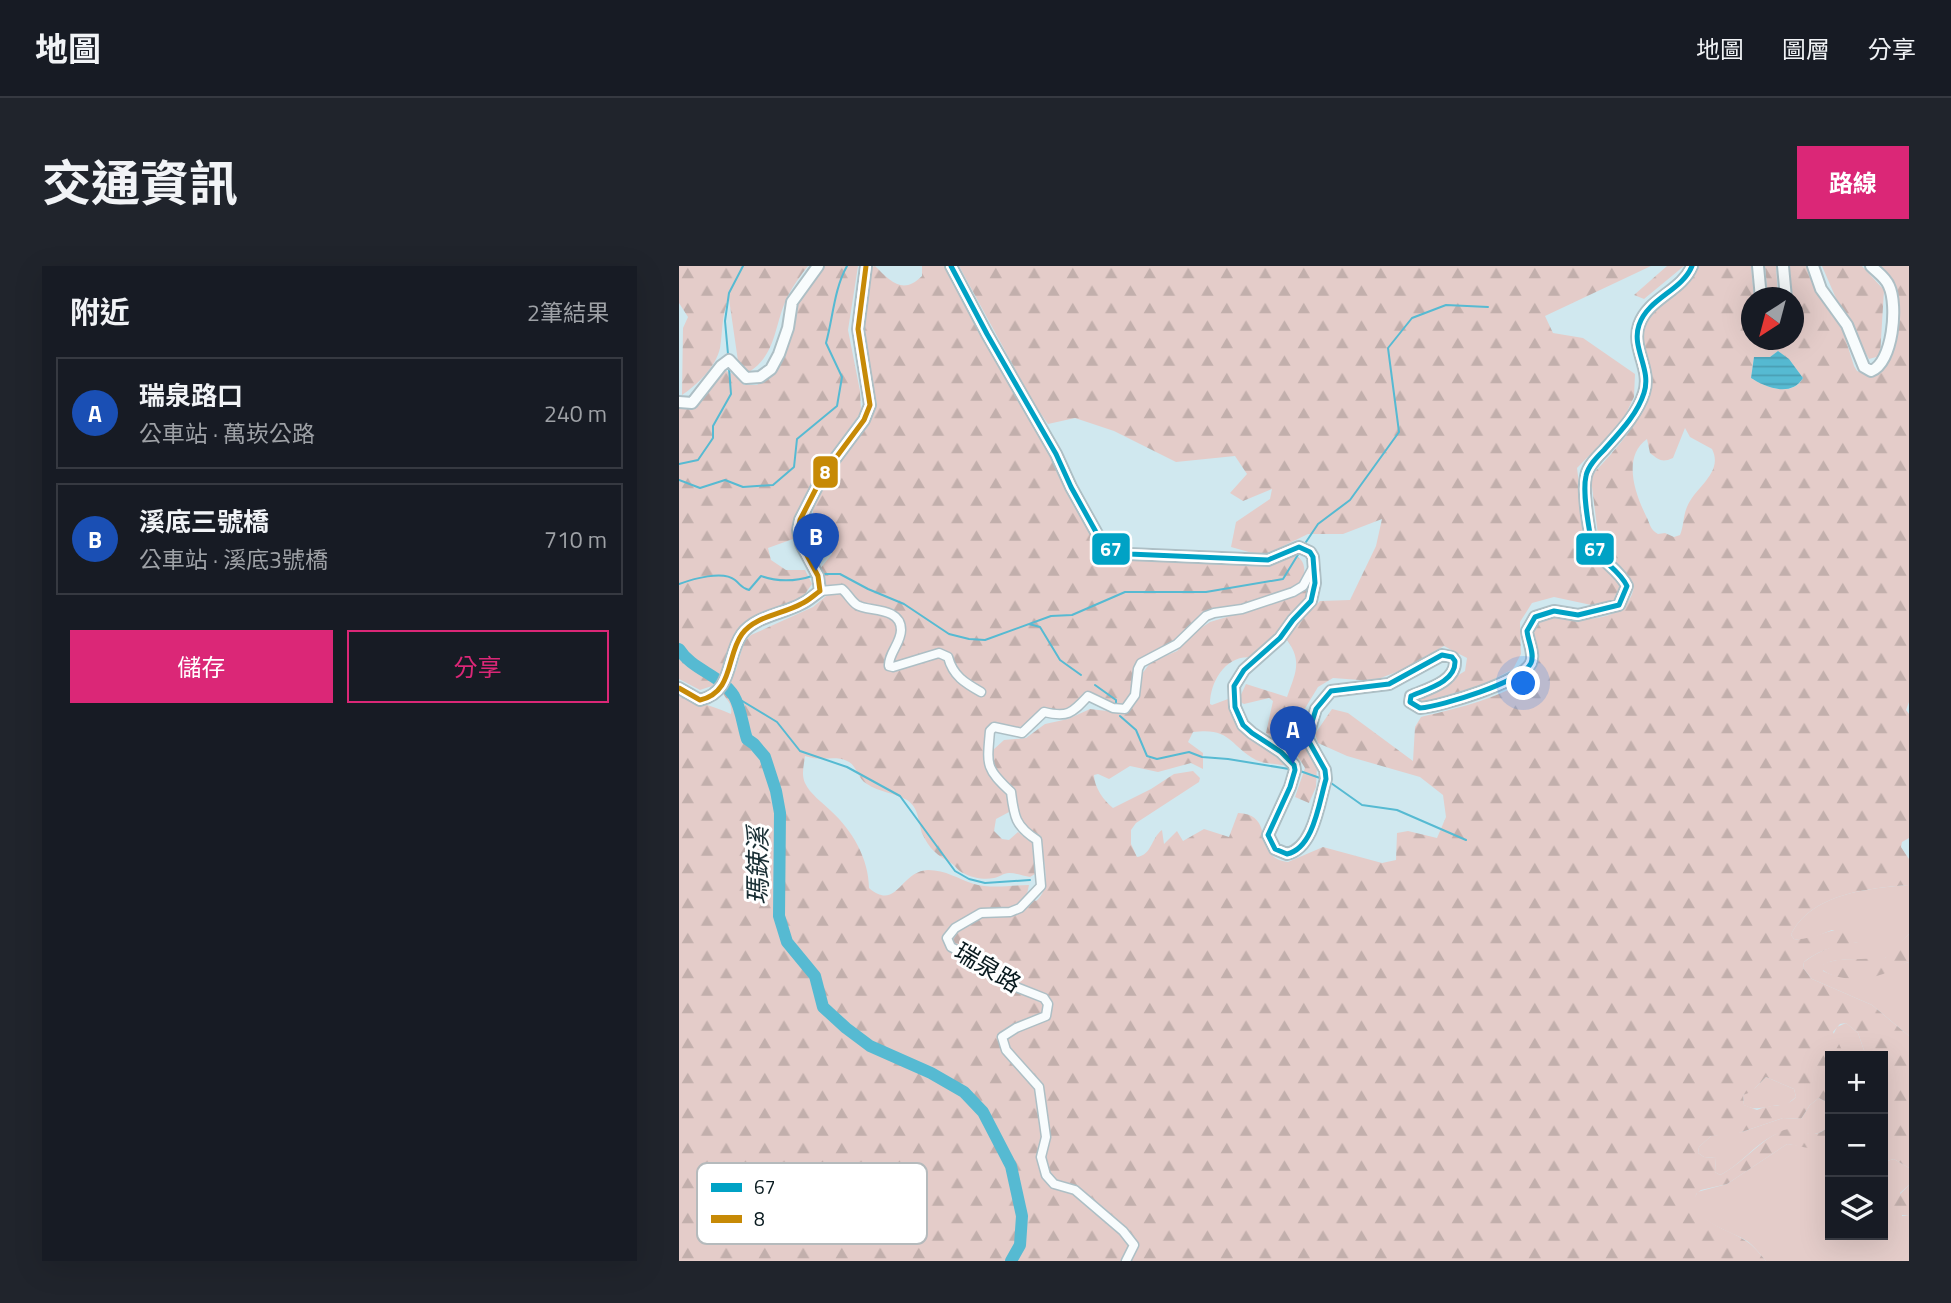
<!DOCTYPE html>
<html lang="zh-TW">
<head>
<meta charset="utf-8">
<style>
  body { margin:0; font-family:"Titillium Web","Noto Sans TC",sans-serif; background:#20242c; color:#f1f3f6 }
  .controls { position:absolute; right:21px; bottom:21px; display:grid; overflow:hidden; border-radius:0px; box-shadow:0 7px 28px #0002 }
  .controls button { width:63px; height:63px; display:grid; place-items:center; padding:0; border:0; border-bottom:2px solid #363941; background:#171b24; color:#f1f3f6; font:35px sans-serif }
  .compass { position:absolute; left:1062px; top:21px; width:63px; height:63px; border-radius:50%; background:#171b24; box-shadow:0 7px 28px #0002; rotate:216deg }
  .you { position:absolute; left:845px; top:418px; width:24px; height:24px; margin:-18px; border:5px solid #fff; border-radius:50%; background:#1a73e8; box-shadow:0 0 0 10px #1a73e833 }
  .badge { display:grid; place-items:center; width:46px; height:46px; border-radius:50%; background:#db2777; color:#fff; font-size:23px; font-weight:700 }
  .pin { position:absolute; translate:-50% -58px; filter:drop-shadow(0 2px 4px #0008) }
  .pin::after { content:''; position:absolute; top:37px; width:24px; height:21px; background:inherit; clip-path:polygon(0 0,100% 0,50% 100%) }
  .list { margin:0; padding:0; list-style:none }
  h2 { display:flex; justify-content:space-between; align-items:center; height:91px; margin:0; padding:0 28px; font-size:30px }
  h2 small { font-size:23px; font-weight:400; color:#9ea1a6 }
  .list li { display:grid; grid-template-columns:46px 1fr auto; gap:21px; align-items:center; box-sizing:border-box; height:112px; margin:0 14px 14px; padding:0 14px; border:2px solid #363941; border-radius:0px }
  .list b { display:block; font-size:26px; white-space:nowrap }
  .list p { margin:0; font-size:23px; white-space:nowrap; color:#9ea1a6 }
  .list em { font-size:23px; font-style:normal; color:#9ea1a6 }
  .actions { display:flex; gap:14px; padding:21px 28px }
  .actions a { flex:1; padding:16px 0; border:2px solid #db2777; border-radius:0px; text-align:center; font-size:24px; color:#db2777 }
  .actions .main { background:#db2777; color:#fff }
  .icon { flex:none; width:38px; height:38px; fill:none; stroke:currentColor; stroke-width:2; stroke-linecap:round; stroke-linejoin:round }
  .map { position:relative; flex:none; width:1230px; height:995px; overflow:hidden; border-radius:0px }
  header { display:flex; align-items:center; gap:42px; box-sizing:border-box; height:98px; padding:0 35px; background:#171b24; border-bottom:2px solid #363941 }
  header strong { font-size:33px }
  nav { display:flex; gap:38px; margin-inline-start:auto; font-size:24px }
  .intro { display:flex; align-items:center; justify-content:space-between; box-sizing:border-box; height:168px; padding:0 42px }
  h1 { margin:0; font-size:49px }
  .button { padding:18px 32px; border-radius:0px; background:#db2777; color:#fff; font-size:24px; font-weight:700 }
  main { display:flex; gap:42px; padding:0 42px }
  aside { flex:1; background:#171b24; border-radius:0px; box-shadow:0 7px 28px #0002 }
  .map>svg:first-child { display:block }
  .green { fill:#e4ccc9 }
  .forest { fill:url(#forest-firs); fill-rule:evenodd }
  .water { fill:url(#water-rules) }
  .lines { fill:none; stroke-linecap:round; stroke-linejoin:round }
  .stream { stroke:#56bad2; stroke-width:2 }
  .river { stroke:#56bad2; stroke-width:12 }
  .street-casing { stroke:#adbfc5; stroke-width:11 }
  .secondary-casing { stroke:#adbfc5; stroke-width:14 }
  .street { stroke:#f8fcfd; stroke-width:8 }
  .secondary { stroke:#f8fcfd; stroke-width:10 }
  .bus-1-casing { stroke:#fff; stroke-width:10 }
  .bus-2-casing { stroke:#fff; stroke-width:10 }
  .bus-1 { stroke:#00a2c5; stroke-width:5 }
  .bus-2 { stroke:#c78a06; stroke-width:5 }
  .labels { text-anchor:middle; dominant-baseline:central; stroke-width:6; stroke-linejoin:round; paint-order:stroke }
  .street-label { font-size:24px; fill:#091a1f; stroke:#fff }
  .water-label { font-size:26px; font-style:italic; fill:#1a2f35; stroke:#fff }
  .key { fill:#fff; stroke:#b5babc; stroke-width:2 }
  .key-label { font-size:19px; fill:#091a1f }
  .line-badge { stroke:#fff; stroke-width:2.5 }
  .badge-label { font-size:19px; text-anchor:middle; font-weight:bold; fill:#fff }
</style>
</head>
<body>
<header>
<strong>地圖</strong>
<nav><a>地圖</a><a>圖層</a><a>分享</a></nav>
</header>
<div class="intro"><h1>交通資訊</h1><a class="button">路線</a></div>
<main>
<aside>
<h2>附近<small>2筆結果</small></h2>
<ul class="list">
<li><span class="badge" style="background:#1a4fb4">A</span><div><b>瑞泉路口</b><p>公車站 · 萬崁公路</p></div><em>240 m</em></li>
<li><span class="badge" style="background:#1a4fb4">B</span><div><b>溪底三號橋</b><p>公車站 · 溪底3號橋</p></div><em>710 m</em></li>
</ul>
<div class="actions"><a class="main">儲存</a><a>分享</a></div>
</aside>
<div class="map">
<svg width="1230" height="995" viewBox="0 0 1230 995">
  <defs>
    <pattern id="forest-firs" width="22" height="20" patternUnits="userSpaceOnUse" patternTransform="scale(1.75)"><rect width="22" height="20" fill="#e4ccc9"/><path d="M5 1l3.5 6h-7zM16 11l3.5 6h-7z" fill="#c2afac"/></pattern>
    <pattern id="water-rules" width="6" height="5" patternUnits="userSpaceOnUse" patternTransform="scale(1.75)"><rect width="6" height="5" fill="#56bad2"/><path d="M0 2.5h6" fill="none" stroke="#4a9fb4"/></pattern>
  </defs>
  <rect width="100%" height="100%" fill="#d0e8ef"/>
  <path class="green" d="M1230,619v49c-8,7 -15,20 -24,24 -16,7 -45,-4 -62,7v6c28,14 58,-1 86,-9v74l-37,-31 -60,-26 -9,-11 1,-6c17,-13 33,-18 54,-20l1,-11 -27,-1 -25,10 -13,-1 -3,-4c19,-41 78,-47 118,-50z
    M1167,757l12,10 8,23h-21l-12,-21 4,-8z
    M1087,811l28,12 2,8 -10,8c-15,-1 -29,8 -42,0l-1,-10 12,-7z
    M1140,832l11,6v21c-19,20 -30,-1 -51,8 -23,9 -38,32 -59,42l-5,-3 1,-14 -12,-1 -6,-4 1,-6 12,-11 31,-4 41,-14 18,1 9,-14z
    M1151,875v49l-3,5 3,6v34h53v-73l11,-3 15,9v17l-9,8 2,23 7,-1v46h-143c-6,-7 -12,-15 -19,-20 -17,-11 -61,-20 -50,-49l30,-8 60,-40c17,2 27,6 43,-3z"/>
  <path class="forest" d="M0,0h129c-7,9 -14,18 -19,28 -15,27 -11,60 -40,78l-11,-11 -9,-62c-8,16 -6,33 -9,49 -4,19 -23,37 -38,47l1,-67 5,-11 -9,-14z
    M144,0h35l-10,64 12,61 1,21 -48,70 -15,30 -5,27 -25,9 3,12 15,10h19l7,14 -9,13 -47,23 -33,55 -11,11 -12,4 -21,-11v-22h5l-5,-14v-234h14l31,-39 9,4 11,11h13l10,-9 28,-70z
    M196,0c16,16 28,29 47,10v-10h25l40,77 66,112 41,80 11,15 14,7 143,6 10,-1 17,-8c8,1 14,5 15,13 6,35 -80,37 -100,47 -10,4 -16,15 -24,22 -12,11 -29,14 -41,26 -8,8 -3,20 -6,31 -1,4 -6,9 -9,13h-9l-27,-12c-22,16 -15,19 -44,15 -7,5 -15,17 -25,18 -14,1 -23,-8 -33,5l-1,33 7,13 17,15 2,18 -15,8 -2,12 8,8 7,1 9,-8 14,11 3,31 -5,3c-7,-1 -14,-4 -21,-4 -6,0 -9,4 -15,5 -9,2 -22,0 -31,-5 -5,-2 -7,-7 -12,-10 -14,-8 -22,-14 -29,-30 -4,-12 -3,-25 -15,-33 -12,-7 -28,-8 -40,-16 -10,-6 -10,-19 -20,-23 -13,-6 -25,1 -42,-5 -1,9 -4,18 0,27 5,11 18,20 26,28 21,19 38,48 38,77 28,24 31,-17 59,-18 18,0 30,9 46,14 18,5 37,1 55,1l-2,9 9,7c17,-14 7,-43 4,-62 -11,-10 -20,-15 -23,-30 -1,-6 -1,-12 -3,-17 -7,-17 -27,-14 -21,-42l11,-10 22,-2 19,-14 23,-5 22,-10 34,4 8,-6 9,-20v-12l10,-13 26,-11 18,-19 15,-10 76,-23 20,-13 2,2c-7,28 -33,51 -53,70 -27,-6 -45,22 -45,46l2,1 16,-6c6,6 7,20 15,30 9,12 34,23 47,33l-2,4c-9,-2 -24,-2 -32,-6 -27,-15 -25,-33 -63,-28l-5,10 15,11v16l-12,-6 -33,9 -28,-6 -21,13 -11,-5 -4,1c0,12 10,26 19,33l38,-19 23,-15 19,-3 7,7 -1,4 -63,41 -5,7v14l6,13c15,-2 14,-19 25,-27l2,14 13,-13 6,10 21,-12 25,8 9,-24c39,1 13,45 50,49l35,-15 59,16 14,-3 1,-27 11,-2 29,7 9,-21 -3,-22 -23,-18 -73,-21 -29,-13 -3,-9 17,-25 16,4 65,48 2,-34 6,-10c26,-6 100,-23 114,-47 11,-19 -16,-39 9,-52 13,-6 25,0 37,1 25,0 49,-7 53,-33 -10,-17 -28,-27 -35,-43l-8,-64 3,-6c20,-22 51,-55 57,-84 5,-21 -16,-48 -3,-68 13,-22 44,-29 50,-55h53l3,31 -3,1v42h42v-42l-4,-1 -2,-31h22l7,23 27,42 11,35 3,5 12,4c25,-6 35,-75 23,-93 -3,-6 -10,-11 -15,-16h32v436l-3,8 3,4v124l-7,4 -1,5 8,12v26c-40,3 -99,9 -118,50l3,4c21,3 53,-23 71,-3l-2,5c-23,5 -40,6 -59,21l-1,6 9,11 60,26 37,31v132l-15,-9 -11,3v-106h-17l-8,-23 -12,-10 -6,1 -7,8 12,24h-15v48l-11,-6 -9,7 -9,14 -18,-1 -50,17 -22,1 -12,11 -1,6 6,4 12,1 -1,14 5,3c23,-11 39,-35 64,-45 18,-6 27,15 46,-5v16c-19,11 -23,6 -43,3l-60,40 -26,6 -5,4c-2,30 31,34 50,47 8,5 14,13 20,20h-1087v-569c18,12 33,13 52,22 2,-12 -5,-13 -9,-23l14,-21 8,-28 7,-7 62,-28 13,-11v-10l-7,-16 13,-16 -3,-19 -16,-20v-6l17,-35 39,-50 8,-20 -15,-70 10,-67zM1099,85l10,8 15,19c-11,20 -38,9 -52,0l3,-21h16zM1006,162l5,9 22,12c12,24 -17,38 -25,58 -4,9 -3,19 -7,28l-6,2 -9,-4 -7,1c-8,-4 -8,-11 -12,-18 -11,-23 -24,-59 1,-77l3,14c9,7 12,10 23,5zM1087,811l28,12 2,8c-11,12 -25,6 -39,13l-13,-5 -1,-10 8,-3z
    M280,0h692l-106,50 8,17 30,5 52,36 -1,23 -12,25 -45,46 11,86 36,24 1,12 -13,15 -16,1 -42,-9 -22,6 -12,19 1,32 -8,15 -28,15 -63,19 -2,-4 45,-28 2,-13 -23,-12 -40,23 -31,12 -40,-3 -15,9 -20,33 3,22 16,24 -1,21 -7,16 -14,-6 10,-29 -8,-13 -31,-22 7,-32 -4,-3 -25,6 -6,-3 8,-17 41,13c9,-26 16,-36 -2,-60l35,-36 30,-1 26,-54 6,-27 -39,15h-35l-45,22 -32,-9 5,-25 34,-23 2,-10 -29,12 -13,-8 17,-19 -12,-18 -59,6 -62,-31 -39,-13 -27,6 -14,-20z
    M988,0h17l-40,33 -10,-4z
    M1086,0h11l2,31h-10z
    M1143,0h40l22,24 -4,66 -11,3 -31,-56z
    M1230,668v28c-10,3 -17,9 -26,12 -18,7 -47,7 -62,-5l3,-6 13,-3 48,-2z
    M1230,919v30h-10l-7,-5 4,-12z"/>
  <path class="water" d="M1099,85l11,8 14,19c-12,20 -38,9 -52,0l3,-21h16z"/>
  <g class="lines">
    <path class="stream" d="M49,88l-3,-33 4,-28 14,-27
      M0,198l19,-4 15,-22v-12l18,-32 -2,-26
      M0,214l21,8 25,-8 18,7 30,-2 21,-18 3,-28 40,-33 5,-29 -16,-34c7,-25 8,-54 21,-77
      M627,276l12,-18 32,-24 49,-68 -11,-84 24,-30 34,-13 42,2
      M141,308h20l28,15 36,15 45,30 20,5 16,1 66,-24 21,-1 53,-23h81l77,-13 16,-26
      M0,318c14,-5 44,-14 56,-4 6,5 6,8 14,10l12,-14c17,6 33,6 51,0
      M350,358l11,3 20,33 21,15
      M416,419l21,15v4
      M55,430l43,26 23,29 47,16 53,29 55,75 14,8 16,4 45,-3
      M441,450l16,14 11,26 10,3 32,-7 13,5 26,2 61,10
      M621,505l20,7
      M652,517l31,22 35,5 69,30"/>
    <path class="river" d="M0,383c13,21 42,26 55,47 7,12 9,31 13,43l7,5 11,13 11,34 4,22 -1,103 8,26 28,34 8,31 23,21 24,18 61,27 33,19 19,20 28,54 11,50 -2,29 -9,16"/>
    <defs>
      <path id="street" d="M141,325l22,-2c6,5 9,12 15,16 10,7 44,1 44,25 0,13 -13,24 -12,36l4,1 46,-14 9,4c5,19 17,26 33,35
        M447,995l8,-16 -11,-14 -48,-41 -21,-6 -8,-9 -5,-18 5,-20 -7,-50 -33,-37 -4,-13 14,-9 30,-12 2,-12 -4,-6 -33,-13 -30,-23 -30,-15 -4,-9 8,-10 26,-15 29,-1 10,-4 21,-22 -4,-46c-22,-14 -23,-24 -26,-48 -26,-24 -24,-27 -21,-61l4,-4 28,6 22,-21c24,6 28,1 44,-16l25,12 12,1 10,-14 3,-26 3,-6 36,-19 29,-28 8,-3 28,-4 51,-17 10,-6 11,-20"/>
      <path id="secondary" d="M272,0l36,68 69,120 15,33 30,54 13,10 15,3 139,6 31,-13 11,5 3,5 2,26 -4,18 -18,19 -13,18 -36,32 -10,16 1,21 8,18 9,8 29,19 13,13 1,5 -5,17 -22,48 7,14 12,5c27,-6 32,-52 39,-75l-1,-9 -18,-32 9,-29 15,-18 58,-7 53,-29 10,2 3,4c1,21 -28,28 -44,35l-1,6 10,6c22,-2 102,-26 111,-45 4,-9 -3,-22 -4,-32l8,-14 19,-6 24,4 41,-10 8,-19c-8,-17 -26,-24 -35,-41 -3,-17 -10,-52 -6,-69 2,-10 11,-19 18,-26 15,-17 33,-35 40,-57 8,-24 -13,-45 -5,-68 9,-27 43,-34 53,-59
        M1079,0l3,32
        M1104,0l3,32
        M1134,0l8,23 26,36 17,42 7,4c22,-8 27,-66 18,-85 -3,-8 -12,-14 -18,-20
        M0,136l13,1 29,-37 8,-6 17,18 14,-1 11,-8 8,-15 9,-26 4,-26 26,-36
        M0,422l21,12c34,-8 26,-44 42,-66 13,-18 41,-20 59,-30 7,-3 13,-9 19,-13l-2,-15 -17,-32 -3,-14 2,-10 23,-45 41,-55 6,-15 -12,-76 8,-63"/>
    </defs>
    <use href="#street" class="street-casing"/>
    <use href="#secondary" class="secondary-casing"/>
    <use href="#street" class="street"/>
    <use href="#secondary" class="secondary"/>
    <defs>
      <path id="bus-1" d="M272,0l36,68 69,120 15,33 30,54 13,10 15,3 139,6 31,-13 11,5 3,5 2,26 -4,18 -18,19 -13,18 -36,32 -10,16 1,21 8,18 9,8 29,19 13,13 1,5 -5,17 -22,48 7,14 12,5c27,-6 32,-52 39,-75l-1,-9 -18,-32 9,-29 15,-18 58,-7 53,-29 10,2 3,4c1,21 -28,28 -44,35l-1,6 10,6c22,-2 102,-26 111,-45 4,-9 -3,-22 -4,-32l8,-14 19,-6 24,4 41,-10 8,-19c-8,-17 -26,-24 -35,-41 -3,-17 -10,-52 -6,-69 2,-10 11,-19 18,-26 15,-17 33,-35 40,-57 8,-24 -13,-45 -5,-68 9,-27 43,-34 53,-59"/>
      <path id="bus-2" d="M0,422l21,12c34,-8 26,-44 42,-66 13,-18 41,-20 59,-30 7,-3 13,-9 19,-13l-2,-15 -17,-32 -3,-14 2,-10 23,-45 41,-55 6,-15 -12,-76 8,-63"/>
    </defs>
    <use href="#bus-1" class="bus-1-casing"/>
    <use href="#bus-2" class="bus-2-casing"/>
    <use href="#bus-1" class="bus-1"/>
    <use href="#bus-2" class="bus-2"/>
  </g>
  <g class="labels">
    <g class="street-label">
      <text transform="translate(309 701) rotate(31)">瑞泉路</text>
    </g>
    <g class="water-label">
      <text transform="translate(78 600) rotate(-90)">瑪鋉溪</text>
    </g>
  </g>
  <rect x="18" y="897" width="230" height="81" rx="10" class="key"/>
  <rect x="32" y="917" width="31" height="9" fill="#00a2c5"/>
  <rect x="32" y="949" width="31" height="8" fill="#c78a06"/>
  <g class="key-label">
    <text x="75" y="928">67</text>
    <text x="75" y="960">8</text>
  </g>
  <g class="line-badge">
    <rect x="133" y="189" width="27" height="34" rx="7" fill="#c78a06"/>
    <rect x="412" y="266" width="40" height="34" rx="7" fill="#00a2c5"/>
    <rect x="896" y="266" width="40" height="34" rx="7" fill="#00a2c5"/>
  </g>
  <g class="badge-label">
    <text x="146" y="213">8</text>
    <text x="432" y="290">67</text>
    <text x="916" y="290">67</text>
  </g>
</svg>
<div class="controls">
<button>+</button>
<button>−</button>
<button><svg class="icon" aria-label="layers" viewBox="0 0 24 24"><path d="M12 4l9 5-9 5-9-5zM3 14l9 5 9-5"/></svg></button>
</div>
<svg class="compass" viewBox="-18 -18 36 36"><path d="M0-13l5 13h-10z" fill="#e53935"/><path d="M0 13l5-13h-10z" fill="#9ea1a6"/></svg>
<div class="you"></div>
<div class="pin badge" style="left:614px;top:498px;background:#1a4fb4">A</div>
<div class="pin badge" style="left:137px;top:305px;background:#1a4fb4">B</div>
</div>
</main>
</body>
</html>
